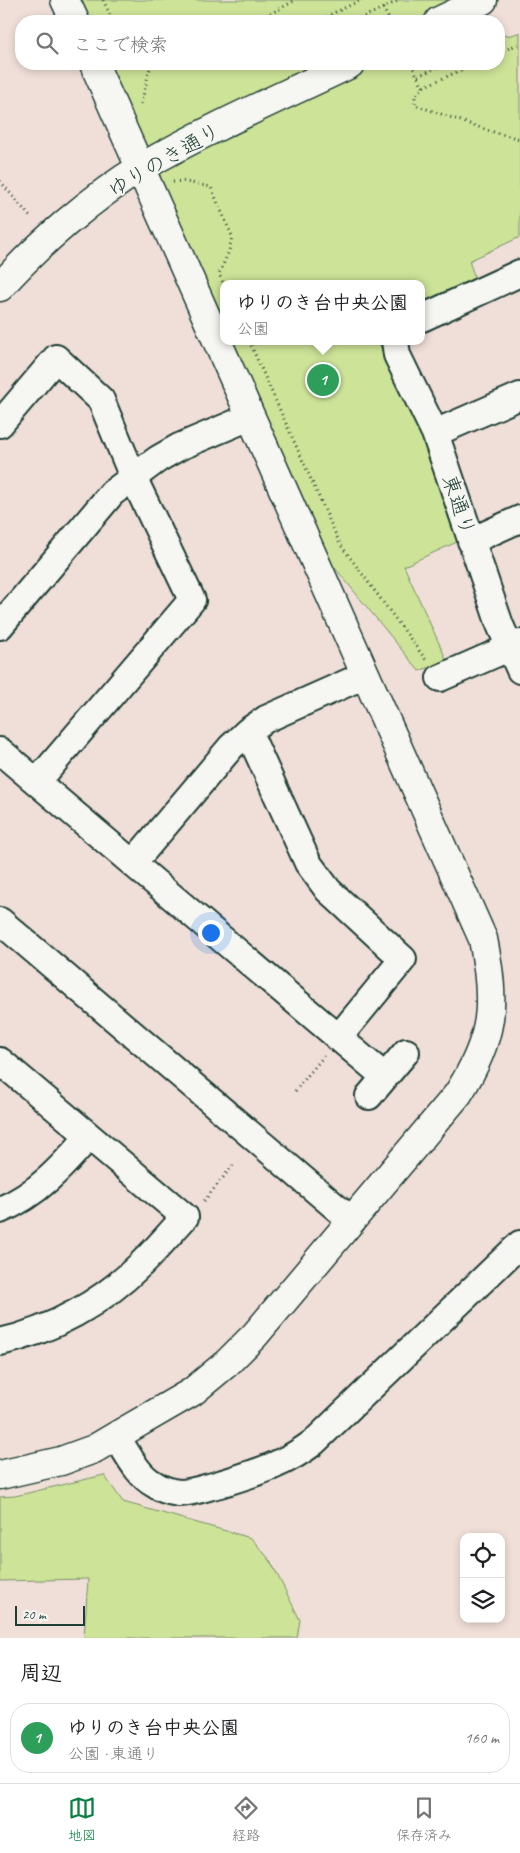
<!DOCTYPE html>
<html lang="ja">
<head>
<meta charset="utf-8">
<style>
  body { margin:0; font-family:Caveat,"Klee One",sans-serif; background:#f6f6f6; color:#202124 }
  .controls { position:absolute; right:15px; bottom:15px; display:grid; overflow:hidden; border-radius:10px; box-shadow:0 2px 8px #0003 }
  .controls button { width:45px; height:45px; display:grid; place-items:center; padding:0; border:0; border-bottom:1px solid #e0e0e0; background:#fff; color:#202124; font:25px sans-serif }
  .scale { position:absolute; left:15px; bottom:12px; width:70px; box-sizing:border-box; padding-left:5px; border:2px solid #1f3d34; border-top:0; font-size:14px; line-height:18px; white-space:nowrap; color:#1f3d34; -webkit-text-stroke:4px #f6f6f2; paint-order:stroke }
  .you { position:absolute; left:210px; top:932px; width:18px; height:18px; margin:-12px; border:4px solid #fff; border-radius:50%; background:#1a73e8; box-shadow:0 0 0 8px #1a73e833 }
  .badge { display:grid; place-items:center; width:32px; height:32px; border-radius:50%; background:#0b8043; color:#fff; font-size:16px; font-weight:700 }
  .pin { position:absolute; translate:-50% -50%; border:2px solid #fff; box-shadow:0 1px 5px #0006 }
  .popup { position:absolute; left:220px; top:280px; width:205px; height:65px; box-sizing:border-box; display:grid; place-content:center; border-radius:10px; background:#fff; filter:drop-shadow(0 1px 4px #0005); font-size:16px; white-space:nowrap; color:#757577 }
  .popup b { font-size:19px; color:#202124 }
  .popup::after { content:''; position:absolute; left:50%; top:100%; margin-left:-10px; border:10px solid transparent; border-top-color:#fff }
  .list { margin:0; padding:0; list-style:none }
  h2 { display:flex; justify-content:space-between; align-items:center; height:65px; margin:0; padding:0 20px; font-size:21px }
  h2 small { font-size:16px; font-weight:400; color:#757577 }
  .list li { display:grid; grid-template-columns:32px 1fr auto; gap:15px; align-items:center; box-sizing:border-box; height:70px; margin:0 10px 10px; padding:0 10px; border:1px solid #e0e0e0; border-radius:20px }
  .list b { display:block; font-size:19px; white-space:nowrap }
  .list p { margin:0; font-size:16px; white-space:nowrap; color:#757577 }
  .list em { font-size:16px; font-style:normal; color:#757577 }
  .icon { flex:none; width:28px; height:28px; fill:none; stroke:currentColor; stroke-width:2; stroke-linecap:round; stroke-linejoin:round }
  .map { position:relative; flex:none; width:520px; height:1638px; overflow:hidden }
  .search { position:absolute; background:#fff; box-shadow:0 2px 8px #0003; left:15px; right:15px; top:15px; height:55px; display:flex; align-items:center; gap:12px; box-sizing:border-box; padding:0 18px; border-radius:20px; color:#757577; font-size:19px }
  .sheet { height:145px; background:#fff }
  nav { display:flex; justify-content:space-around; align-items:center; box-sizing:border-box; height:70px; border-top:1px solid #e0e0e0; background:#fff; font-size:14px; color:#757577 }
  nav a { display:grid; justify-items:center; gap:2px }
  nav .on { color:#0b8043 }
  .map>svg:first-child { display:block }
  .green { fill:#cde398; stroke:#769066 }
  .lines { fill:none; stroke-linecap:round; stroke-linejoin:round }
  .minor-casing { stroke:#1f3d34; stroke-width:30 }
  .tertiary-casing { stroke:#1f3d34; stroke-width:31 }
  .path { stroke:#1f3d34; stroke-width:3; stroke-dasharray:1 4; stroke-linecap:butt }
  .minor { stroke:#f6f6f2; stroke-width:26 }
  .tertiary { stroke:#f6f6f2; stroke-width:28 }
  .labels { text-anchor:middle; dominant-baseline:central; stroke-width:4; stroke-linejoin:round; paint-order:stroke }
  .street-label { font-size:21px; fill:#1f3d34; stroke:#f6f6f2 }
</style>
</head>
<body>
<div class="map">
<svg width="520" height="1638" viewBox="0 0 520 1638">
  <rect width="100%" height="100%" fill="#f0dfd8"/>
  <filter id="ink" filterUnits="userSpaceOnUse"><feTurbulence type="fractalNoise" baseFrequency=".02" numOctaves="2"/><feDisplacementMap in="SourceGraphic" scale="10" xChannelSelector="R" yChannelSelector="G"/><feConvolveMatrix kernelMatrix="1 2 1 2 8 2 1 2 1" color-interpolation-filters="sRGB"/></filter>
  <g filter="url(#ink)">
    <path class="green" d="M79,0h395l9,21h-394z
      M520,32v205l-51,24 7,20 -54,27v-24h-198v40l-116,-260h391v-28l13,-1z
      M232,341h146l42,88 37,113 -53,24 43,95 -28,10 -88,-108z
      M104,1475l19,27 128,36 19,22 30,60 -3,18h-213l4,-59 -88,2v-84l15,-1z"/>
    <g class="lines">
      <defs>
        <path id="minor" d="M422,318l98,-45
          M395,341l2,14 38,78 65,192 20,45
          M0,424l56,-66 45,42 32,77 59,123 -155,182
          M435,433l85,-37
          M471,541l49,-22
          M0,626l112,-133 46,-34 21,-12 71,-30
          M440,678l80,-35
          M248,731l60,132 20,27 75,69 -65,79
          M0,751l385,326
          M133,863l98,-116 17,-16 18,-12 99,-44
          M0,921l352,300
          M0,1061l185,156c-15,16 -29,33 -45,48 -37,37 -89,66 -140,77
          M369,1096l37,-44
          M0,1210c37,-15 63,-44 89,-74
          M116,1436c11,16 21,39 38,48 7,5 16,8 25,9 14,0 28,-6 41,-9 35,-11 64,-19 94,-42l206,-198"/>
        <path id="tertiary" d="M65,0l10,21
          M439,21l44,-21
          M0,287c37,-42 94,-91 142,-120 67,-39 139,-70 208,-103
          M0,1475l61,-14 33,-12 22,-13 76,-44 35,-29 28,-28 203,-241c36,-57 38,-90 25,-155l-389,-875"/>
      </defs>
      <use href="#minor" class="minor-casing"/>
      <use href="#tertiary" class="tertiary-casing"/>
      <path class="path" d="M103,0l10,21
        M383,8l7,13
        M257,21l39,-21
        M317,21l44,-21
        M355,21l45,-21
        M499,53l21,-10
        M411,64l12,23
        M475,64l-52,23 -8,10v8l75,26 30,8
        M418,76l26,-12
        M141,104l10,-40
        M0,181l32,38
        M173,182l9,-1 29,6 21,49 -3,15 -10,23 5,11
        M249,341l91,203 86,116
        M295,1091l29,-35
        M204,1201l30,-37"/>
      <use href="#minor" class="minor"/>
      <use href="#tertiary" class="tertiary"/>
    </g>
  </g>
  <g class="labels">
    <g class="street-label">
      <text transform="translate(164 160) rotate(-30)">ゆりのき通り</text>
      <text transform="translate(459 505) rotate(71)">東通り</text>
    </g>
  </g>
</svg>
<div class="controls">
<button><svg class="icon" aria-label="locate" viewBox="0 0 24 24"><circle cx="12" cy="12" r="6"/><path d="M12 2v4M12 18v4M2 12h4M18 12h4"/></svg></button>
<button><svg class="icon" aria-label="layers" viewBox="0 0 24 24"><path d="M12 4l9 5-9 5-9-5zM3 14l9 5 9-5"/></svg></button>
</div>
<div class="scale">20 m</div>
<div class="you"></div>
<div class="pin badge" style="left:323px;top:380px;background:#2e9e5b">1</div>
<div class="popup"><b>ゆりのき台中央公園</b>公園</div>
<div class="search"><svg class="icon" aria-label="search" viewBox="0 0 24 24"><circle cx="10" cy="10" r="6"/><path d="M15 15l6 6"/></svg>ここで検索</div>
</div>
<section class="sheet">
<h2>周辺<small></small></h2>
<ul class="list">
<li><span class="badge" style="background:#2e9e5b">1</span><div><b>ゆりのき台中央公園</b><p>公園 · 東通り</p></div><em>160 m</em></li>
</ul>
</section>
<nav>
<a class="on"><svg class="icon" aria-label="map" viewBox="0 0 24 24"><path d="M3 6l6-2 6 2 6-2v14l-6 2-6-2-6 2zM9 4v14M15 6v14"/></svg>地図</a>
<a><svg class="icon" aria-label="directions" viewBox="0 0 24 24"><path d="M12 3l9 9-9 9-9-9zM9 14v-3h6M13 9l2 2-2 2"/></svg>経路</a>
<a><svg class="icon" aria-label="saved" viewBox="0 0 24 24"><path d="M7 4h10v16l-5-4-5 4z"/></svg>保存済み</a>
</nav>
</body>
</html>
